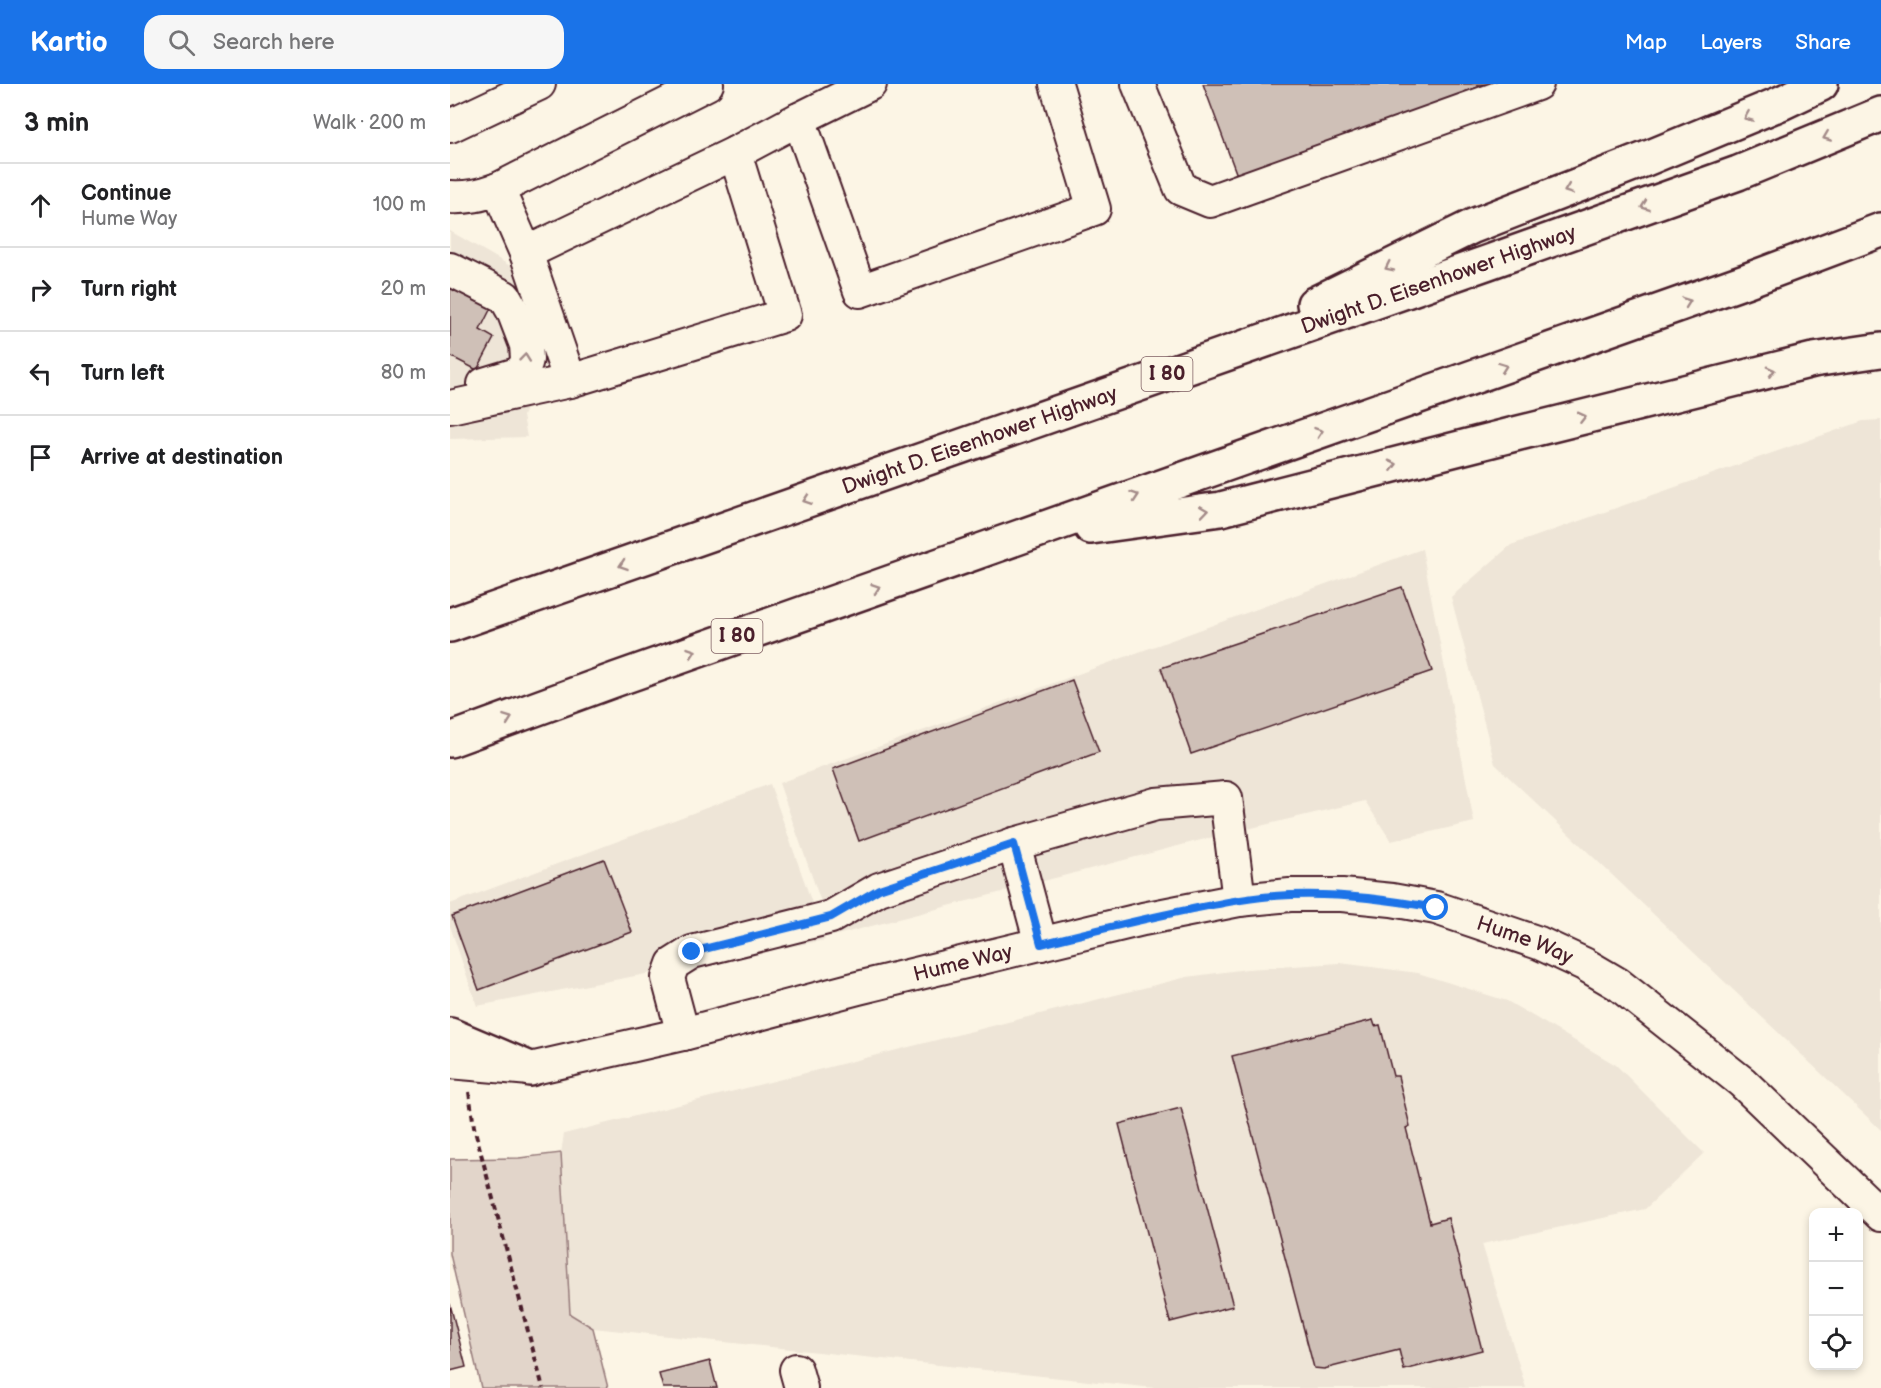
<!DOCTYPE html>
<html lang="en">
<head>
<meta charset="utf-8">
<style>
  body { margin:0; font-family:"Balsamiq Sans",sans-serif; background:#f6f6f6; color:#202124 }
  .controls { position:absolute; right:18px; bottom:18px; display:grid; overflow:hidden; border-radius:12px; box-shadow:0 3px 9px #0003 }
  .controls button { width:54px; height:54px; display:grid; place-items:center; padding:0; border:0; border-bottom:2px solid #e0e0e0; background:#fff; color:#202124; font:30px sans-serif }
  .stop { position:absolute; width:18px; height:18px; margin:-14px; border:4px solid #1a73e8; border-radius:50%; background:#fff }
  .stop.end { background:#1a73e8; border-color:#fff; box-shadow:0 2px 6px #0008 }
  .list { margin:0; padding:0; list-style:none }
  h2 { display:flex; justify-content:space-between; align-items:center; height:78px; margin:0; padding:0 24px; font-size:26px }
  h2 small { font-size:20px; font-weight:400; color:#757577 }
  .list li { display:grid; grid-template-columns:39px 1fr auto; gap:18px; align-items:center; box-sizing:border-box; height:84px; padding:0 24px; border-top:2px solid #e0e0e0 }
  .list b { display:block; font-size:22px; white-space:nowrap }
  .list p { margin:0; font-size:20px; white-space:nowrap; color:#757577 }
  .list em { font-size:20px; font-style:normal; color:#757577 }
  .icon { flex:none; width:33px; height:33px; fill:none; stroke:currentColor; stroke-width:2; stroke-linecap:round; stroke-linejoin:round }
  .map { position:relative; flex:none; width:1431px; height:1304px; overflow:hidden }
  header { display:flex; align-items:center; gap:36px; box-sizing:border-box; height:84px; padding:0 30px; background:#1a73e8; color:#fff }
  header strong { font-size:28px }
  nav { display:flex; gap:33px; margin-inline-start:auto; font-size:21px }
  .search { width:420px; height:54px; background:#f6f6f6; display:flex; align-items:center; gap:15px; box-sizing:border-box; padding:0 21px; border-radius:18px; color:#757577; font-size:22px }
  main { display:flex }
  aside { flex:1; background:#fff }
  .map>svg:first-child { display:block }
  .built { fill:#eee5d7 }
  .green { fill:#e2d5ca; stroke:#967a7a; stroke-width:1.5 }
  .building { fill:#cfc0b7; stroke:#4a1f2b; stroke-width:1.5 }
  .lines { fill:none; stroke-linecap:round; stroke-linejoin:round }
  .minor-casing { stroke:#4a1f2b; stroke-width:36 }
  .major-casing { stroke:#4a1f2b; stroke-width:38 }
  .highway-casing { stroke:#4a1f2b; stroke-width:38 }
  .path { stroke:#4a1f2b; stroke-width:4; stroke-dasharray:6 4.5; stroke-linecap:butt }
  .minor { stroke:#fcf5e5; stroke-width:32 }
  .major { stroke:#fcf5e5; stroke-width:33 }
  .highway { stroke:#fcf5e5; stroke-width:33 }
  .oneway { stroke:#a38a88 }
  .route { stroke:#1a73e8; stroke-width:8 }
  .labels { text-anchor:middle; dominant-baseline:central; stroke-width:4.5; stroke-linejoin:round; paint-order:stroke }
  .shield { fill:#fcf5e5; stroke:#7f5f63; stroke-width:1.5 }
  .shield-label { font-size:20px; font-weight:bold; fill:#4a1f2b }
  .street-label { font-size:21px; fill:#4a1f2b; stroke:#fcf5e5 }
</style>
</head>
<body>
<header>
<strong>Kartio</strong>
<div class="search"><svg class="icon" aria-label="search" viewBox="0 0 24 24"><circle cx="10" cy="10" r="6"/><path d="M15 15l6 6"/></svg>Search here</div>
<nav><a>Map</a><a>Layers</a><a>Share</a></nav>
</header>
<main>
<aside>
<h2>3 min<small>Walk · 200 m</small></h2>
<ul class="list">
<li><svg class="icon" aria-label="ahead" viewBox="0 0 24 24"><path d="M12 20V5M6 11l6-6 6 6"/></svg><div><b>Continue</b><p>Hume Way</p></div><em>100 m</em></li>
<li><svg class="icon" aria-label="right" viewBox="0 0 24 24"><path d="M7 20v-9h11M14 6l5 5-5 5"/></svg><div><b>Turn right</b></div><em>20 m</em></li>
<li><svg class="icon" aria-label="left" viewBox="0 0 24 24"><path d="M17 20v-9H6M10 6l-5 5 5 5"/></svg><div><b>Turn left</b></div><em>80 m</em></li>
<li><svg class="icon" aria-label="arrive" viewBox="0 0 24 24"><path d="M6 21V4h12l-3 4 3 4H6"/></svg><div><b>Arrive at destination</b></div></li>
</ul>
</aside>
<div class="map">
<svg width="1431" height="1304" viewBox="0 0 1431 1304">
  <rect width="100%" height="100%" fill="#fcf5e5"/>
  <filter id="ink" filterUnits="userSpaceOnUse"><feTurbulence type="fractalNoise" baseFrequency=".0167" numOctaves="2"/><feDisplacementMap in="SourceGraphic" scale="12" xChannelSelector="R" yChannelSelector="G"/><feConvolveMatrix kernelMatrix="1 2 1 2 8 2 1 2 1" color-interpolation-filters="sRGB"/></filter>
  <g filter="url(#ink)">
    <path class="built" d="M0,147l64,37 31,89 -1,7 -21,52 4,21 -77,2z
      M1431,336v710l-386,-366 -44,-167 60,-52 352,-124z
      M972,465l52,273 -83,19 -26,-40 -168,40 -364,95 -54,-153z
      M320,700l55,156 -348,66 -27,-80v-22z
      M890,879l78,10 89,28 109,64 88,88 -59,56 -163,35 44,144h-372l-561,-60 -23,-14 -9,-161 3,-19 623,-157 60,-8z"/>
    <path class="green" d="M111,1069l9,161 23,14 15,60h-127l-31,-134v-95l69,-1z"/>
    <path class="building" d="M753,0h301l-266,94z
      M0,199l45,17 -15,30 14,8 -17,32 -27,-14z
      M952,503l30,84 -241,83 -30,-86z
      M622,596l27,72 -240,89 -26,-72z
      M154,775l28,73 -153,58 -27,-74z
      M923,936l2,6 5,-1 13,51h5l12,50 -4,2 24,95 18,-5 34,132 -78,20 -5,-20 -75,19 -10,-1 -82,-312z
      M731,1024l52,198 -63,16 -51,-198z
      M0,1220l16,63 -16,4z
      M260,1277l7,27h-54l-4,-14z"/>
    <g class="lines">
      <defs>
        <g id="minor">
          <path d="M688,0l43,105 29,12 327,-117"/>
          <path d="M349,35l61,172 234,-82 -38,-125"/>
          <path d="M0,42l89,-42"/>
          <path d="M48,105l28,64 44,128"/>
          <path d="M0,113c18,1 31,-2 48,-8l209,-105"/>
          <path d="M76,169l209,-100 64,-34 71,-35"/>
          <path d="M0,185l55,28 8,14 13,34 1,14 -2,8 -8,7 -33,10"/>
          <path d="M0,323l120,-26 215,-66 -50,-162"/>
          <path d="M564,760l27,100"/>
          <path d="M233,950l-15,-56 5,-14 19,-12 139,-35 48,-28 135,-45 142,-40 70,-6 13,102"/>
          <path id="s1" d="M0,978l80,7 153,-35 175,-46 285,-69 96,-19 51,-5h52l50,5 44,8 103,35 45,21 34,20 124,98 139,133"/>
          <path d="M346,1286l5,18"/>
        </g>
        <path id="major" d="M0,951l80,34"/>
        <g id="highway">
          <path d="M864,220l159,-78 170,-66 138,-57 40,-19"/>
          <path d="M641,443l130,-18 294,-75 298,-74 68,-10"/>
          <path id="s2" d="M0,541l1036,-362 252,-90 143,-59"/>
          <path d="M0,656l167,-61 1131,-399 133,-50"/>
        </g>
      </defs>
      <use href="#minor" class="minor-casing"/>
      <use href="#major" class="major-casing"/>
      <use href="#highway" class="highway-casing"/>
      <path class="path" d="M19,1008l5,35 69,261"/>
      <use href="#minor" class="minor"/>
      <use href="#major" class="major"/>
      <use href="#highway" class="highway"/>
    </g>
    <defs><path id="oneway-chevron" d="M-2-3.5L2.5 0L-2 3.5" fill="none" stroke-width="1.6" stroke-linecap="round" stroke-linejoin="round" transform="scale(1.5)"/></defs>
    <g class="oneway">
      <use href="#oneway-chevron" transform="translate(1298 33) rotate(157)"/>
      <use href="#oneway-chevron" transform="translate(1377 53) rotate(158)"/>
      <use href="#oneway-chevron" transform="translate(1118 106) rotate(159)"/>
      <use href="#oneway-chevron" transform="translate(1195 122) rotate(160)"/>
      <use href="#oneway-chevron" transform="translate(939 183) rotate(154)"/>
      <use href="#oneway-chevron" transform="translate(1237 218) rotate(-20)"/>
      <use href="#oneway-chevron" transform="translate(75 274) rotate(-84)"/>
      <use href="#oneway-chevron" transform="translate(1053 283) rotate(-20)"/>
      <use href="#oneway-chevron" transform="translate(1321 287) rotate(-14)"/>
      <use href="#oneway-chevron" transform="translate(1132 333) rotate(-14)"/>
      <use href="#oneway-chevron" transform="translate(869 348) rotate(-19)"/>
      <use href="#oneway-chevron" transform="translate(943 381) rotate(-14)"/>
      <use href="#oneway-chevron" transform="translate(685 412) rotate(-19)"/>
      <use href="#oneway-chevron" transform="translate(357 416) rotate(161)"/>
      <use href="#oneway-chevron" transform="translate(754 427) rotate(-8)"/>
      <use href="#oneway-chevron" transform="translate(173 481) rotate(161)"/>
      <use href="#oneway-chevron" transform="translate(426 504) rotate(-19)"/>
      <use href="#oneway-chevron" transform="translate(242 568) rotate(-19)"/>
      <use href="#oneway-chevron" transform="translate(58 635) rotate(-20)"/>
    </g>
  </g>
  <g class="lines" filter="url(#ink)">
    <path class="route" d="M242,868l139,-35 48,-28 135,-45 27,100c48,-12 97,-24 146,-34 35,-7 69,-14 104,-15 49,-2 96,4 145,13"/>
  </g>
  <g class="labels">
    <g class="shield">
      <rect x="691.5" y="273" width="51" height="34" rx="4.5"/>
      <rect x="261.5" y="535" width="51" height="34" rx="4.5"/>
    </g>
    <g class="shield-label">
      <text x="717" y="290">I 80</text>
      <text x="287" y="552">I 80</text>
    </g>
    <g class="street-label">
      <text stroke="none"><textPath href="#s2" startOffset="1047">Dwight D. Eisenhower Highway</textPath></text>
      <text stroke="none"><textPath href="#s2" startOffset="561">Dwight D. Eisenhower Highway</textPath></text>
      <text stroke="none"><textPath href="#s1" startOffset="1102">Hume Way</textPath></text>
      <text stroke="none"><textPath href="#s1" startOffset="526">Hume Way</textPath></text>
    </g>
  </g>
</svg>
<div class="controls">
<button>+</button>
<button>−</button>
<button><svg class="icon" aria-label="locate" viewBox="0 0 24 24"><circle cx="12" cy="12" r="6"/><path d="M12 2v4M12 18v4M2 12h4M18 12h4"/></svg></button>
</div>
<div class="stop" style="left:986px;top:824px"></div>
<div class="stop end" style="left:242px;top:868px"></div>
</div>
</main>
</body>
</html>
